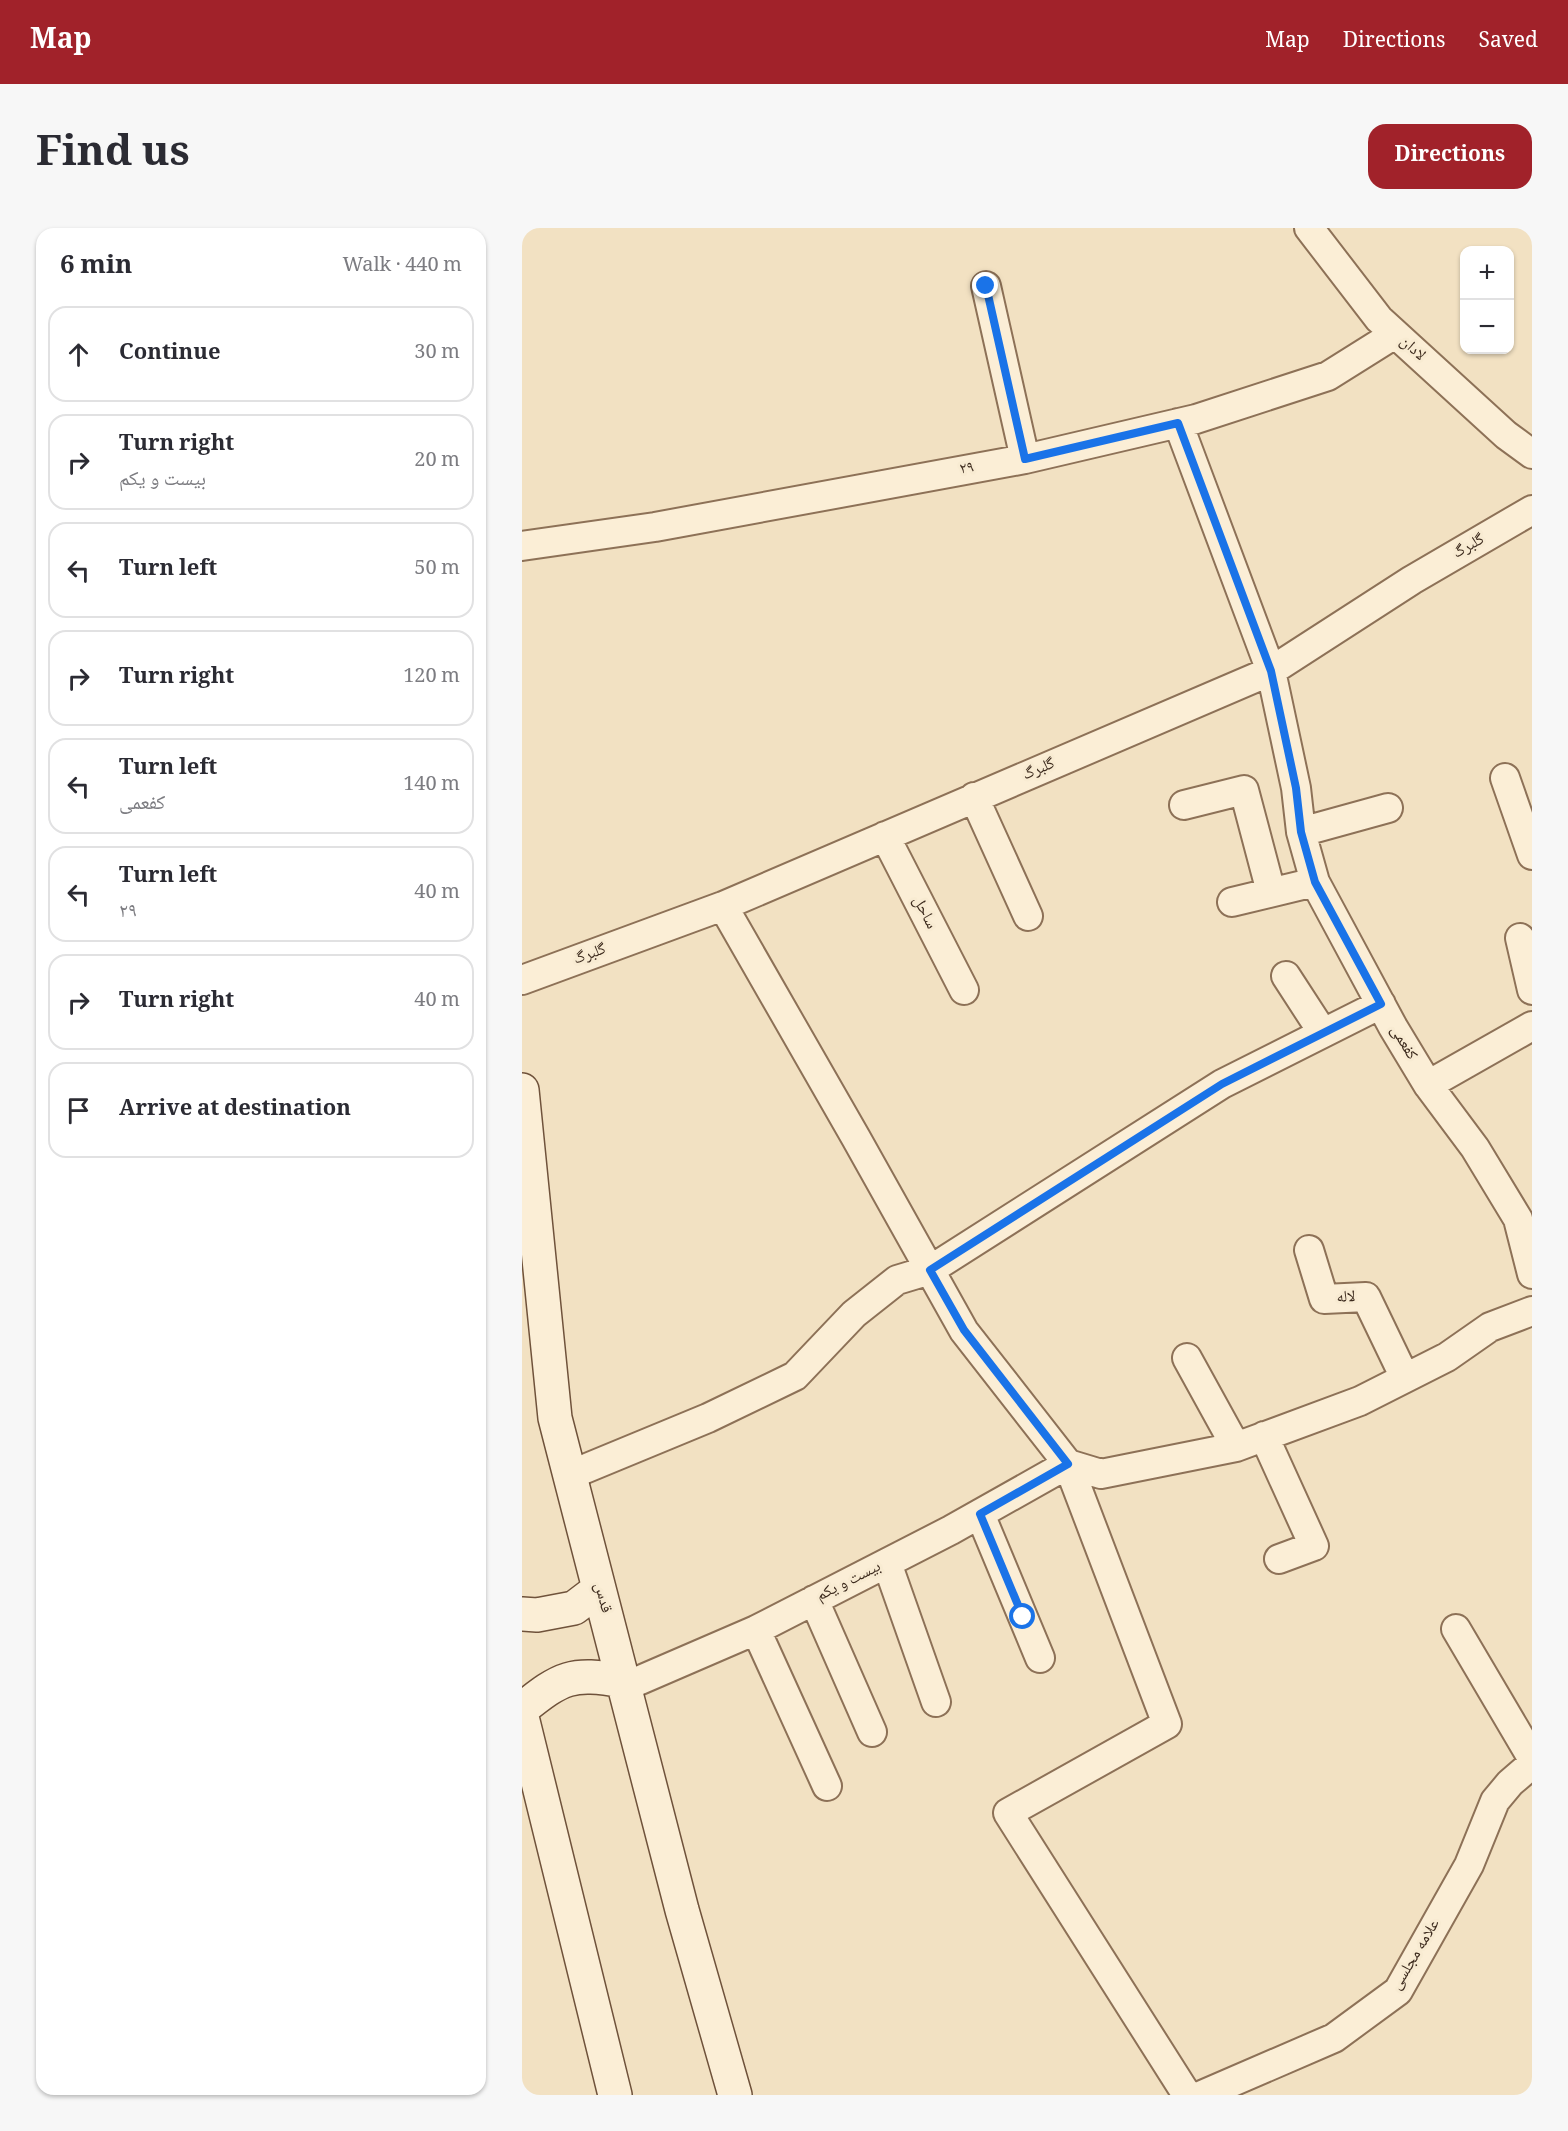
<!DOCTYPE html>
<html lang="en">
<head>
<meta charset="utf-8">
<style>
  body { margin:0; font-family:Georgia,"Noto Naskh Arabic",serif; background:#f7f7f7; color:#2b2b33 }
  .controls { position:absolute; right:18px; top:18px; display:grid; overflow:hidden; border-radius:12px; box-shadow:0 2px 4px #0004 }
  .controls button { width:54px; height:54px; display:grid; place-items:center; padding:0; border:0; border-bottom:2px solid #e1e1e2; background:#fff; color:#2b2b33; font:30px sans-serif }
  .stop { position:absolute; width:18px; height:18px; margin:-14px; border:4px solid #1a73e8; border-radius:50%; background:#fff }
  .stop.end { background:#1a73e8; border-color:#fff; box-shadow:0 2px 6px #0008 }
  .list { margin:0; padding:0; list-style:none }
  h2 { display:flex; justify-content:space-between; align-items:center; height:78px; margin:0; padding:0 24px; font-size:26px }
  h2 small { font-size:20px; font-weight:400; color:#7c7c81 }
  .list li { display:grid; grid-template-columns:39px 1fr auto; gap:18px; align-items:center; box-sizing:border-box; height:96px; margin:0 12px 12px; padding:0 12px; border:2px solid #e1e1e2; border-radius:18px }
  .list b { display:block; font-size:22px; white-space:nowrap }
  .list p { margin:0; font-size:20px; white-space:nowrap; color:#7c7c81 }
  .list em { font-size:20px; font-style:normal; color:#7c7c81 }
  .icon { flex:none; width:33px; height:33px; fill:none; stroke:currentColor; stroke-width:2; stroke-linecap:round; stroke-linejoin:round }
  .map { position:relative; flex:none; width:1010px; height:1867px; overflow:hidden; border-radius:18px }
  header { display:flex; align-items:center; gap:36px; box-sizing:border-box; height:84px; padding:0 30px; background:#a1222a; color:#fff }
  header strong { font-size:28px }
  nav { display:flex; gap:33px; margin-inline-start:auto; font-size:21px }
  .intro { display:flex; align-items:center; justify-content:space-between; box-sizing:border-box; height:144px; padding:0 36px }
  h1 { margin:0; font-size:42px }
  .button { padding:15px 27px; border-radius:18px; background:#a1222a; color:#fff; font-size:21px; font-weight:700 }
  main { display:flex; gap:36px; padding:0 36px }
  aside { flex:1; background:#fff; border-radius:18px; box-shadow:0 2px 4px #0004 }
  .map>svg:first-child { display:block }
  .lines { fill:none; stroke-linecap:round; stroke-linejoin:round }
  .street-casing { stroke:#8d7157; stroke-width:32 }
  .secondary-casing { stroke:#6f523b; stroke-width:36 }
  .street { stroke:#fbeed6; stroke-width:28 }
  .secondary { stroke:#fbeed6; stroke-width:33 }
  .route { stroke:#1a73e8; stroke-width:8 }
  .labels { text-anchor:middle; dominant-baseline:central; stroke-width:6; stroke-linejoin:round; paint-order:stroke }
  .street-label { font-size:16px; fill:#3c2a1d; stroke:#f8ebd2 }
</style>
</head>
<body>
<header>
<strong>Map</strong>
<nav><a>Map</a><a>Directions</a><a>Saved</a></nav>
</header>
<div class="intro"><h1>Find us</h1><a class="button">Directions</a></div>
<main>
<aside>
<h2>6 min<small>Walk · 440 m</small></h2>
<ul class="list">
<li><svg class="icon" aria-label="ahead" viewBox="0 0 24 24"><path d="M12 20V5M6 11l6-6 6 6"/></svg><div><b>Continue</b></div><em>30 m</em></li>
<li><svg class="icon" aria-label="right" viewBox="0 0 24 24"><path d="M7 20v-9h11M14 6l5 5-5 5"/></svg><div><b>Turn right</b><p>بیست و یکم</p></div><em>20 m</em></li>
<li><svg class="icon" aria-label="left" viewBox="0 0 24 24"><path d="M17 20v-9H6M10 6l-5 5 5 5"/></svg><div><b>Turn left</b></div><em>50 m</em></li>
<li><svg class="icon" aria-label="right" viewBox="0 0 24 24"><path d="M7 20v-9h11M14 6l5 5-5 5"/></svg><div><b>Turn right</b></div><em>120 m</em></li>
<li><svg class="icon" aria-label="left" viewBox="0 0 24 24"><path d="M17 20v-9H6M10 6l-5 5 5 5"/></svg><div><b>Turn left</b><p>کفعمی</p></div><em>140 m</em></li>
<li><svg class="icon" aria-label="left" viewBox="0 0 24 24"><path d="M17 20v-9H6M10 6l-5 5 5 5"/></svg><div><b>Turn left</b><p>۲۹</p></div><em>40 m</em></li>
<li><svg class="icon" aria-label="right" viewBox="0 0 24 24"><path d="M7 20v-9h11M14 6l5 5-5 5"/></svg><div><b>Turn right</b></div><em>40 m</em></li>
<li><svg class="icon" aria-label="arrive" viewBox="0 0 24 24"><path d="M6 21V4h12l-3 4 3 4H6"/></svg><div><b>Arrive at destination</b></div></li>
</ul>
</aside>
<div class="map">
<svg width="1010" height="1867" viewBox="0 0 1010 1867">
  <rect width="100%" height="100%" fill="#f2e1c2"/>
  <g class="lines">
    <defs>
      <path id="street" d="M787,0l70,91 127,116 26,19
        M464,58l39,173
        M656,195l93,248 25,117 5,44 14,50 78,145 35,58 47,63 43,71 14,55
        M0,318l133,-19 370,-68 171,-40 132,-43 67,-42
        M983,550l27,77
        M452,569l54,119
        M662,577l60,-15 27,102
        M779,604l87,-24
        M363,608l79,154
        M710,674l83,-20
        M201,678l133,232 108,193 104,133 33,10 135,-27 124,-46 87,-44 43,-30 42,-16
        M998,710l12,52
        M764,748l37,57
        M0,752l201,-74 548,-235 141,-91 120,-70
        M906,857l104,-59
        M787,1022l15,49 42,-2 39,81
        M665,1130l49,89
        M742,1208l50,110 -35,13
        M48,1247l138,-57 87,-42 59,-62 43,-34 33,-10 292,-186 159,-80
        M458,1286l60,144
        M365,1335l49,139
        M292,1372l58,132
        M934,1401l76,129
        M234,1402l71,156
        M102,1459l132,-57 195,-100 117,-66 99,260 -159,89 179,282
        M680,1867l132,-57 64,-47 71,-126 26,-64 15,-18 22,-19"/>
      <path id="secondary" d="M0,862l33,328 127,492 53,185
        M0,1386l15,1 37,-7 25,-19
        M0,1481c40,-32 49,-37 101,-28
        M0,1489l93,378"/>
    </defs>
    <use href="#street" class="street-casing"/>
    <use href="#secondary" class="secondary-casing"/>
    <use href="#street" class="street"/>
    <use href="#secondary" class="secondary"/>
  </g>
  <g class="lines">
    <path class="route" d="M464,58l39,173 153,-36 93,248 25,117 5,44 14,50 66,122 -159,80 -292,186 34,60 104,134 -88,50 43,103"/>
  </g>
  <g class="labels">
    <g class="street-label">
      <text transform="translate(890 121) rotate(42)">لادان</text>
      <text transform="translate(445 241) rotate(-10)">۲۹</text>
      <text transform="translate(947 319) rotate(-30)">گلبرگ</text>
      <text transform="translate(517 542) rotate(-23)">گلبرگ</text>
      <text transform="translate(402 685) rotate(63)">ساحل</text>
      <text transform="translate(68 727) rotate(-20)">گلبرگ</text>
      <text transform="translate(881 815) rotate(59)">کفعمی</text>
      <text transform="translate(824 1070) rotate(-3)">لاله</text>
      <text transform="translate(327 1354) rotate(-27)">بیست و یکم</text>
      <text transform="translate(80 1370) rotate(75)">قدس</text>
      <text transform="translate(894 1727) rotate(-59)">علامه مجلسی</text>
    </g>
  </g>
</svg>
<div class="controls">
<button>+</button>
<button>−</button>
</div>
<div class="stop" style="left:501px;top:1389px"></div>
<div class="stop end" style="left:464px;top:58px"></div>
</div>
</main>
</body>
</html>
